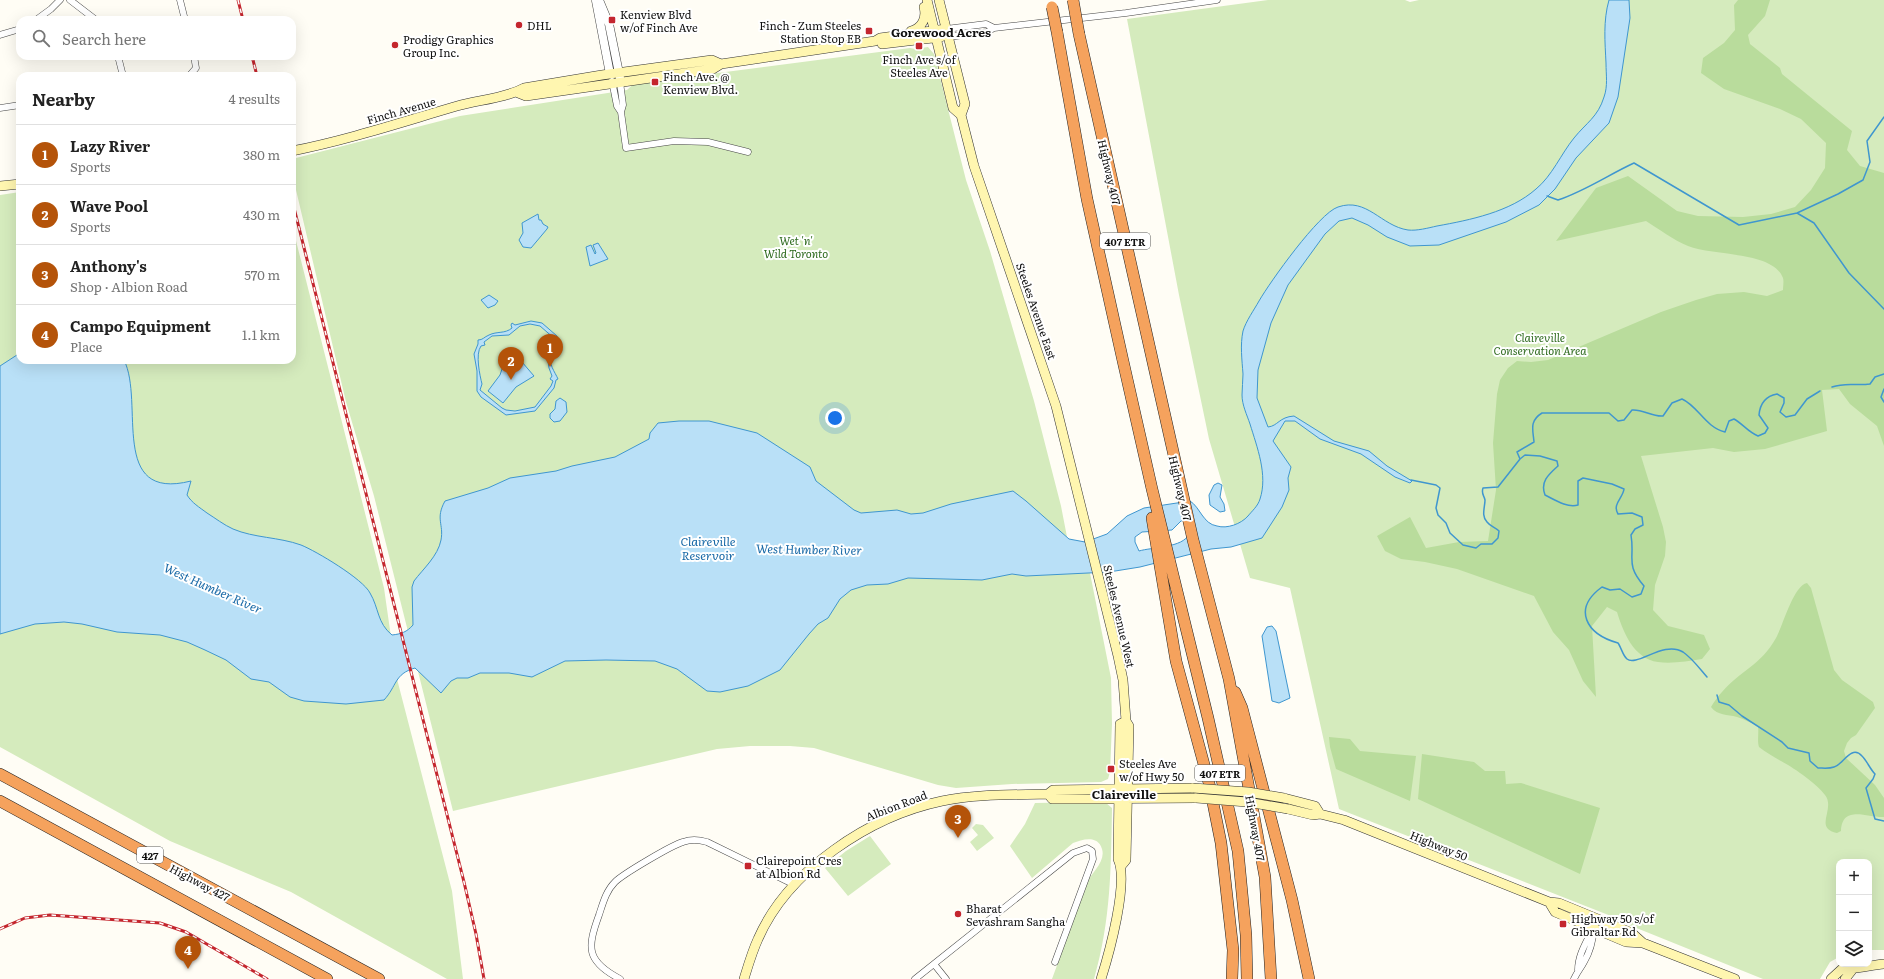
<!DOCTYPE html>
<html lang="en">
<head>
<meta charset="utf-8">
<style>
  body { margin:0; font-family:Literata,serif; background:#f2f2f2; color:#222 }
  .controls { position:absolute; right:12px; bottom:12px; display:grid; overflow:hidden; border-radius:8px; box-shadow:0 4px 16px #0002 }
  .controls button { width:36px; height:36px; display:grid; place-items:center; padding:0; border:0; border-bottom:1px solid #e0e0e0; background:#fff; color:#222; font:20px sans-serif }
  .you { position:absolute; left:835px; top:418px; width:14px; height:14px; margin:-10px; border:3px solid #fff; border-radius:50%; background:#1a73e8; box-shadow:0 0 0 6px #1a73e833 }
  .badge { display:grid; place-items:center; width:26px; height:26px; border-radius:50%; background:#b45309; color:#fff; font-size:13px; font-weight:700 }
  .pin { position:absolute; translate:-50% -33px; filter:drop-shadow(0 1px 2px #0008) }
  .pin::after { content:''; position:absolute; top:21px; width:14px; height:12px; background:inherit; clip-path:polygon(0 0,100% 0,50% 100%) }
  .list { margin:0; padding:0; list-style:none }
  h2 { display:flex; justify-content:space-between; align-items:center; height:52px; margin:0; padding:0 16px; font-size:17px }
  h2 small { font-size:13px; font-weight:400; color:#767676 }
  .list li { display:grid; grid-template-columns:26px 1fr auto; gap:12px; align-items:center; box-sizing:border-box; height:60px; padding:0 16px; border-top:1px solid #e0e0e0 }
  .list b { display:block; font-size:15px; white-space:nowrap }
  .list p { margin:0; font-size:13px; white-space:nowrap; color:#767676 }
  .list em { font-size:13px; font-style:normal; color:#767676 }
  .icon { flex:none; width:22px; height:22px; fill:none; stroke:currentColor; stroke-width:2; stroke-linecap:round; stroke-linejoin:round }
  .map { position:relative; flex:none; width:1884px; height:979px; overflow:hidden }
  .search { position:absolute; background:#fff; box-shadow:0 4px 16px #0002; left:16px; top:16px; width:280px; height:44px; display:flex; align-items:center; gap:10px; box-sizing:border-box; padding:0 14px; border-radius:12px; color:#767676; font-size:15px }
  .panel { position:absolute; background:#fff; box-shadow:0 4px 16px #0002; left:16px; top:72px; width:280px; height:292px; border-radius:12px }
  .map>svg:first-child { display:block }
  .green { fill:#d5ebbd }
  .forest { fill:#b9dc9c }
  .water { fill:#b9e0f7; stroke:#3f96cf; fill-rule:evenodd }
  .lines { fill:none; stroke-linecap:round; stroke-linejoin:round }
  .stream { stroke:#3f96cf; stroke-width:1.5 }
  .minor-casing { stroke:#444; stroke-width:7 }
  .tertiary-casing { stroke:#444; stroke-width:9 }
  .secondary-casing { stroke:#333; stroke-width:10 }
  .motorway-casing { stroke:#222; stroke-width:12 }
  .minor { stroke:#fff; stroke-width:6 }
  .tertiary { stroke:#fff; stroke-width:8 }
  .secondary { stroke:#fff6b0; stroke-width:9 }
  .motorway { stroke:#f5a25d; stroke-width:11 }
  .rail-casing { stroke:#c4262e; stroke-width:3 }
  .rail { stroke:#fff; stroke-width:1.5; stroke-dasharray:4.5; stroke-linecap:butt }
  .secondary-bridge-casing { stroke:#333; stroke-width:10; stroke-linecap:butt }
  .motorway-bridge-casing { stroke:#222; stroke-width:12; stroke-linecap:butt }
  .secondary-bridge { stroke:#fff6b0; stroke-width:9 }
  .motorway-bridge { stroke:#f5a25d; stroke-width:11 }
  .poi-dot { fill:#c4262e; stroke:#fff; stroke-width:1.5 }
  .labels { text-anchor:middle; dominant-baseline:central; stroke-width:4; stroke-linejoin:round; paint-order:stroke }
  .shield { fill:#fff; stroke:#585858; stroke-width:1 }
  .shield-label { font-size:10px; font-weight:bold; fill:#111 }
  .poi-label { font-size:11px; fill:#111; stroke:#fff; text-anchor:start }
  .street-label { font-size:11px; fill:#111; stroke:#fff }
  .park-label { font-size:11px; font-style:italic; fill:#2f6b1f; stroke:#fff }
  .neighbourhood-label { font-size:12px; font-weight:bold; fill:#111; stroke:#fff }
  .water-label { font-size:12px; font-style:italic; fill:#1768a6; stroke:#fff }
</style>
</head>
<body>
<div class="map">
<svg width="1884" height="979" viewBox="0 0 1884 979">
  <rect width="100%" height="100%" fill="#fffdf5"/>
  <path class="green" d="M1268,0h137l5,2 9,-2h465v950h-15v-88h-30v95l-9,5 -10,17h-57l-134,-54 -13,-7 -277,-109 -49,-221 -40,-10 -41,-139 -30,-144 -52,-276z
    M928,47l6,7 32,126 24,71 44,150 27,105 13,67h16l21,105 1,46 -2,48 -2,7 -7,3 -89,2 -56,4 -18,-3 -124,-37 -24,-2h-40l-33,3 -264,62 -79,-315 -28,-94 -54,-229v-14l168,-43 167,-26 6,-6 277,-36 5,1z
    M20,192v168h272v-135l92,363 13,91 55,212 11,88h-16l-156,-87 -121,-51 -170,-94v-552z
    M1093,802v2l13,-1 6,5c-1,60 -1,112 -18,171h-42c12,-31 21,-65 34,-95 5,-11 20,-22 16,-35 -4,-14 -19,-10 -29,-6l-41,35 -22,-32 15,-22 10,-21z
    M976,824l7,1 11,13 -17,13 -7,-9 8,-7 -6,-7z
    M870,836l21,28 -43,32 -23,-28 21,-17z"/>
  <path class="forest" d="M1738,0h32l-5,16 -17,19 2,9 30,24 2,6 70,57 -5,19 13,16 24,7v273l-7,-20 -27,-22 -11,-15 -17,1 5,41 -62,18 -31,3 -21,-4 -72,8 22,71 3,15 -1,14 -10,29 -2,25 15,16 36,9 6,14 -8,10c-14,2 -30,5 -44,3 -24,-3 -35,-30 -41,-50l-10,-5 -15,19 4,71 -13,-16 -14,-31 -16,-18 -19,-36 -77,-27 -32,-7 -24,-3 -16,-8 -8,-15 33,-19 16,31 33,-6 29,-1 8,-51 -3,-47 4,-49 3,-14 8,-12 9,-7 14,1 17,-2 113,-48 35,-12 21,-6 27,-2 23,4 16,-6c0,-3 1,-9 0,-12 -10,-27 -71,-22 -95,-32 -15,-6 -29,-17 -42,-25l-90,20 40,-53 32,-12 49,35 21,5 45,1 28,-3 24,-7 16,-17 14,-22 1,-25 -25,-24 -21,-10 -56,-20 -23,-16 2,-15 21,-15 11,-13 -1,-25z
    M1807,583l4,5 23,82 8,10 31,22 2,6 -19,27 -5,3 -4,5 -3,8 2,7 29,27 9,13v19c-16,1 -42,-13 -43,14l-4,2c-24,-5 -1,-24 -12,-38 -9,-12 -31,-27 -44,-34 -8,-5 -15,-8 -22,-14 -2,-6 0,-14 -1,-21 -7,-3 -14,-7 -21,-9 -10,-3 -19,-1 -26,-10 3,-5 7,-11 11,-15 18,-21 39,-27 54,-54 7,-12 17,-52 31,-55z
    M1329,737l21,2 10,12 56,5 -6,45 -74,-32 -6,-22z
    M1422,754l52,8 11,9h20l1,13 15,-1 79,25 -20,66 -162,-75z"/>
  <path class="water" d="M1609,0h20l1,18 -12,79 -9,26 -33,35 -21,31 -16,16 -33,17 -67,23 -29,1 -23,-9 -19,-12 -16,-7 -13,3 -14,13 -37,51 -17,38 -13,47 -1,28 11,29c10,-1 11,-10 26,-11l40,25 35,10 18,15 25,15 -2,2 -15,-6 -34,-23 -41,-15 -25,-18h-10l-12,20 18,26 -3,11 1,12 -7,17 -20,31 -31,9 -20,2 -71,18 -31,5 -83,4 -14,-2 -30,6 -74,-2 -20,6 -21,1 -16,5 -11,9 -12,19 -10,6 -9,10 -29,36 -32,16 -28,6 -13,-1 -30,-22 -22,-8 -49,-1 -41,1 -33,16 -23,-4h-29l-12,5h-11l-6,3 -10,12 -26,-25c-21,6 -18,18 -31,32l-38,4 -42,-3 -14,-4 -21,-15 -18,-3 -25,-19 -21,-10 -18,-8 -27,-7 -43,-3 -35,-8 -18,-2 -29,2 -35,10v-268l20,-13v7h104c21,42 -16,142 67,121l-4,14c5,8 12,12 20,18 8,5 17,12 26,16 21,9 46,8 68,16 15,6 62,34 69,48 9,15 7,30 22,42 9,-1 15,-3 21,-10l-1,-38 2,-6c9,-12 24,-25 27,-41 3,-16 -6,-21 4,-39l43,-13 22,-10 46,-7 16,-5 43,-9 34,-18 1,-6 8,-10 21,-2h30l48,12 53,34 6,14 38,29 7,3 36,-3 14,4 12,-1 28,-9 62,-13 13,10 43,38 16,3 22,-8 20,-18 17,-8 46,-7c10,6 13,23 27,25 10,3 24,-2 31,-10 4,-5 10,-10 12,-17 8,-24 -3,-52 -10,-75 -3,-9 -8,-19 -8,-29 0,-7 1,-14 1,-21 -1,-14 -3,-29 0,-43 3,-10 11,-21 16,-30 11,-19 60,-88 79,-94 29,-10 43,19 70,23 9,1 20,-2 29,-4 33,-6 73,-14 99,-37 16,-13 25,-35 38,-51 12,-15 24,-21 30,-41 4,-11 2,-22 2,-34 -1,-21 -3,-42 3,-63zM1190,518c0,5 1,12 -1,16 -6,14 -37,13 -50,17l-4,-9v-5l7,-5 30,-2 9,-9z
    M538,214l1,6h2l2,4 5,3 -1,2 -16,19 -8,-1 -4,-7 4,-7 -1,-10z
    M598,243l10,16 -18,7 -4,-19 5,-2 4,9 1,-1 -3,-8z
    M489,295l9,6 -3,4 -7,3 -7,-8z
    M531,321l11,2 15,13c3,9 -4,11 -6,18 -3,10 4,18 7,25l-2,1 -2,8 -19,23 -29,4 -25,-18 -4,-6v-20l-3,-17 4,-10v-4c5,0 6,-3 11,-5 8,-4 16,-1 23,-7l-1,-3 1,-2 3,2zM530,324l10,2 15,13 -8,16 2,13 3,8 -2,3 3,2 -2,5 -16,21 -20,4 -9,-1 -4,-2 -22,-18 2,-6c-2,-8 -7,-30 -1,-38l4,-1 -1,-3 8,-6 17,-1 11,-9z
    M507,354l15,8 12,14 -18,11 -13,16 -15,-12 12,-16z
    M560,398l6,4 1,10 -7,9 -6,1 -4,-4v-4l5,-5 1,-8z
    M1218,483l4,2 -2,12 4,7 1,7 -5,1 -10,-7 -1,-10 5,-10z
    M1272,626l4,5 14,67 -11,5 -7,-2 -10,-65 5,-9z"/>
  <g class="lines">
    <path class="stream" d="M1547,196l11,4c27,-9 50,-25 76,-37l105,62 58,-12 41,-19 25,-14 7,-18 -3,-21 17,-24
      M1797,213l17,10 35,50 35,36
      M1832,387c14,-5 24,-1 38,-3l5,-7 9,-3
      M1884,389l-3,8 3,5
      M1520,459l-3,-7 17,-10c-1,-12 -5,-21 8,-29h67l9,8 6,-1 8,-10c11,-1 20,7 31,6l9,-13 10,-4c16,7 23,28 43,33l4,-11 5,-2c9,5 14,13 24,17l7,-3 3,-5 -9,-13c1,-11 7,-19 18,-21l7,4v5l-4,9 6,5 9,-2 12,-16 13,-8
      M1411,480l25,5 4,3 -4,20 2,7 8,8 4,10 13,12 13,3 5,-4h11l6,-6 1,-7c-4,-4 -9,-5 -12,-9 -6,-6 -2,-15 -2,-22 -1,-5 -4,-6 -2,-12l15,-1 22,-28 5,-4 15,1 17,5 1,5c-10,9 -18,16 -13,29 10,5 22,13 33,10v-24l5,-3 29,6 12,5c-1,9 -12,15 -6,25l14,-1 10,4 1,8 -8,4 -4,6c4,24 -6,29 13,51l-3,8 -9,3 -12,-8 -10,1 -8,-3c-30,22 -16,47 16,56 3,4 5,13 9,16 10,8 37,-19 56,-7 9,6 17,17 24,25
      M1717,695l2,7 10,3 13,11 40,26 6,6 21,5 1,8 8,7c5,0 11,1 16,-1 9,-2 17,-23 28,-11 5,5 8,13 13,18l-2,5 -7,9 9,31 9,2"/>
    <defs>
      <path id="minor" d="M70,0l26,20
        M180,0l5,20
        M36,20l15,-11 9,-9
        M946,29l40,-5 8,4
        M0,35l20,-6
        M948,37l39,-5 7,-4 132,-15 91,-13
        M118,56l5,20
        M189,76l7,-8 -2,-12
        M612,81l5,25 4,6
        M620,82l3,23 -2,7 5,36 48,-7 34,1 40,10
        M0,108l20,-3
        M934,964l12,15
        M1578,970c0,-19 13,-34 19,-51
        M620,979c-34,-18 -33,-31 -21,-64 4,-12 7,-24 16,-33 8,-8 57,-37 68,-40 8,-3 17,-2 24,0l88,43
        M915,979l158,-126 14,-5 5,3 1,8 -38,103
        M1574,979c3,-7 7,-11 10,-17 6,-10 9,-22 10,-34"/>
      <path id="tertiary" d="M599,0l10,24 11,54
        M596,1l14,73"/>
      <path id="secondary" d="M927,0l26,108 8,7 13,51 82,240 62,250 5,24 3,41 3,5 -3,134 -5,6
        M939,0l26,104 -4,11
        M911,31c11,-3 16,-13 13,-24
        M882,44l59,-7
        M516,92l10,4 187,-27 8,-5 154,-23 5,-3 66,-9
        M292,151c56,-11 110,-29 165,-45 21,-6 49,-8 67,-18l78,-13 110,-15 9,4
        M0,186l20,-2
        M1048,794l4,5 144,-1
        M1284,798l31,8 5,8
        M1288,809l25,6 7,-1 24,6 205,82 10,1 73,30 11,10
        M1549,902l6,10 71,30 17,1 92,36
        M744,979c4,-13 8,-27 14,-40 30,-69 112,-123 184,-138 34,-7 71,-6 106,-7l5,-4 140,-2
        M1101,979c8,-25 28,-97 17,-120l2,-135 6,-3
        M1831,979l12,-11c14,2 27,-3 41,-4
        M1845,979l8,-10"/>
      <path id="motorway" d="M1057,32l30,167 36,162 29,128 56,229 30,133 8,84 1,44
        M1079,34l114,506 36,139 36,198 6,102
        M1152,518l24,143 33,122 12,60 12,107 -1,29
        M1235,692l7,16 50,192 17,79
        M0,774l379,205
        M0,801l327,178"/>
    </defs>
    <use href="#minor" class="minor-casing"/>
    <use href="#tertiary" class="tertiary-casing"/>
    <use href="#secondary" class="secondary-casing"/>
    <use href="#motorway" class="motorway-casing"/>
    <use href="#minor" class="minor"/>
    <use href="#tertiary" class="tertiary"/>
    <use href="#secondary" class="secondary"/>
    <use href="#motorway" class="motorway"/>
    <defs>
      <path id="rail" d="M238,0l5,20
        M252,56l5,20
        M292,200l172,682 12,52 8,45
        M0,929l25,-11 25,-3 110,8 26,9 81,47"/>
    </defs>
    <use href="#rail" class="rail-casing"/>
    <use href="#rail" class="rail"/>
    <defs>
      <path id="secondary-bridge" d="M1193,788l55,4 36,6
        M1196,798l51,4 41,7"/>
      <path id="motorway-bridge" d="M1073,0l6,34
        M1052,7l5,25"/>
    </defs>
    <use href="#secondary-bridge" class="secondary-bridge-casing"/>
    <use href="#motorway-bridge" class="motorway-bridge-casing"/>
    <use href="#secondary-bridge" class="secondary-bridge"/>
    <use href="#motorway-bridge" class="motorway-bridge"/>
  </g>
  <g class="poi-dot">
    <rect x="608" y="16" width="8" height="8" rx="2"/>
    <circle cx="519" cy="25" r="4"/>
    <rect x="865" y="27" width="8" height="8" rx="2"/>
    <circle cx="395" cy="45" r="4"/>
    <rect x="915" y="42" width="8" height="8" rx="2"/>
    <rect x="651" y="78" width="8" height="8" rx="2"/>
    <rect x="1107" y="765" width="8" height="8" rx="2"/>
    <rect x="744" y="862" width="8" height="8" rx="2"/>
    <circle cx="958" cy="914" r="4"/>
    <rect x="1559" y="920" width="8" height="8" rx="2"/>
  </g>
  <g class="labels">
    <g class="shield">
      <rect x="1100" y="233" width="50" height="16" rx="3"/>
      <rect x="1195" y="765" width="50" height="16" rx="3"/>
      <rect x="137" y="847" width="26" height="16" rx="3"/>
    </g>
    <g class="shield-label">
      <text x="1125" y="241">407 ETR</text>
      <text x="1220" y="773">407 ETR</text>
      <text x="150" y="855">427</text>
    </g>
    <g class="poi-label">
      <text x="620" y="14">Kenview Blvd<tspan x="620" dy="13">w/of Finch Ave</tspan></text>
      <text x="527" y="25">DHL</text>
      <text x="861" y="25" text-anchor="end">Finch - Zum Steeles<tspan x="861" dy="13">Station Stop EB</tspan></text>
      <text x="403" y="39">Prodigy Graphics<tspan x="403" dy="13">Group Inc.</tspan></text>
      <text x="919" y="59" text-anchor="middle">Finch Ave s/of<tspan x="919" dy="13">Steeles Ave</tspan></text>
      <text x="663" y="76">Finch Ave. @<tspan x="663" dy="13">Kenview Blvd.</tspan></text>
      <text x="1119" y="763">Steeles Ave<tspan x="1119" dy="13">w/of Hwy 50</tspan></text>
      <text x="756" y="860">Clairepoint Cres<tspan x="756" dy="13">at Albion Rd</tspan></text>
      <text x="966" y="908">Bharat<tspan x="966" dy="13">Sevashram Sangha</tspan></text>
      <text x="1571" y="918">Highway 50 s/of<tspan x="1571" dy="13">Gibraltar Rd</tspan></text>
    </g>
    <g class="street-label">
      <text transform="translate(401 110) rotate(-16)">Finch Avenue</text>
      <text transform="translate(1110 172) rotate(77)">Highway 407</text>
      <text transform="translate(1037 311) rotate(71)">Steeles Avenue East</text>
      <text transform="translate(1181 488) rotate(77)">Highway 407</text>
      <text transform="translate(1120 616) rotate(77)">Steeles Avenue West</text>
      <text transform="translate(896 805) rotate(-21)">Albion Road</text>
      <text transform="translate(1256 828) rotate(80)">Highway 407</text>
      <text transform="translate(1439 845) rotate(22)">Highway 50</text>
      <text transform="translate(200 882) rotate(28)">Highway 427</text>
    </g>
    <g class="park-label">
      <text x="796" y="240">Wet 'n'<tspan x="796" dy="13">Wild Toronto</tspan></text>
      <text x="1540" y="337">Claireville<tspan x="1540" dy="13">Conservation Area</tspan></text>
    </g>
    <g class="neighbourhood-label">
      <text x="941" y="32">Gorewood Acres</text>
      <text x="1124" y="794">Claireville</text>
    </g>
    <g class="water-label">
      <text x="708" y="541">Claireville<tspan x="708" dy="14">Reservoir</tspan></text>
      <text transform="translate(809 549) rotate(1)">West Humber River</text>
      <text transform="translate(213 588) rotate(24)">West Humber River</text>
    </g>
  </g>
</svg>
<div class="controls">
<button>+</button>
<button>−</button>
<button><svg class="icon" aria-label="layers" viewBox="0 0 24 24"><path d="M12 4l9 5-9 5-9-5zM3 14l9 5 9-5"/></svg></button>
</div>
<div class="you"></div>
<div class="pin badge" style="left:550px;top:367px">1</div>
<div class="pin badge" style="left:511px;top:380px">2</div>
<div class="pin badge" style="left:958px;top:838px">3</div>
<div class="pin badge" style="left:188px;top:969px">4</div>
<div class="search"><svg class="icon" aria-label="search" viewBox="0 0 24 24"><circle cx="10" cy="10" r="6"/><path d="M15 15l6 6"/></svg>Search here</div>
<section class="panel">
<h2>Nearby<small>4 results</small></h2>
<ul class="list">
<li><span class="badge">1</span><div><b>Lazy River</b><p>Sports</p></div><em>380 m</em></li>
<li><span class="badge">2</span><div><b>Wave Pool</b><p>Sports</p></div><em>430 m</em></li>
<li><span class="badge">3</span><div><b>Anthony's</b><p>Shop · Albion Road</p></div><em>570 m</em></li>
<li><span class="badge">4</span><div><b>Campo Equipment</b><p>Place</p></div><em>1.1 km</em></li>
</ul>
</section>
</div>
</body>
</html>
